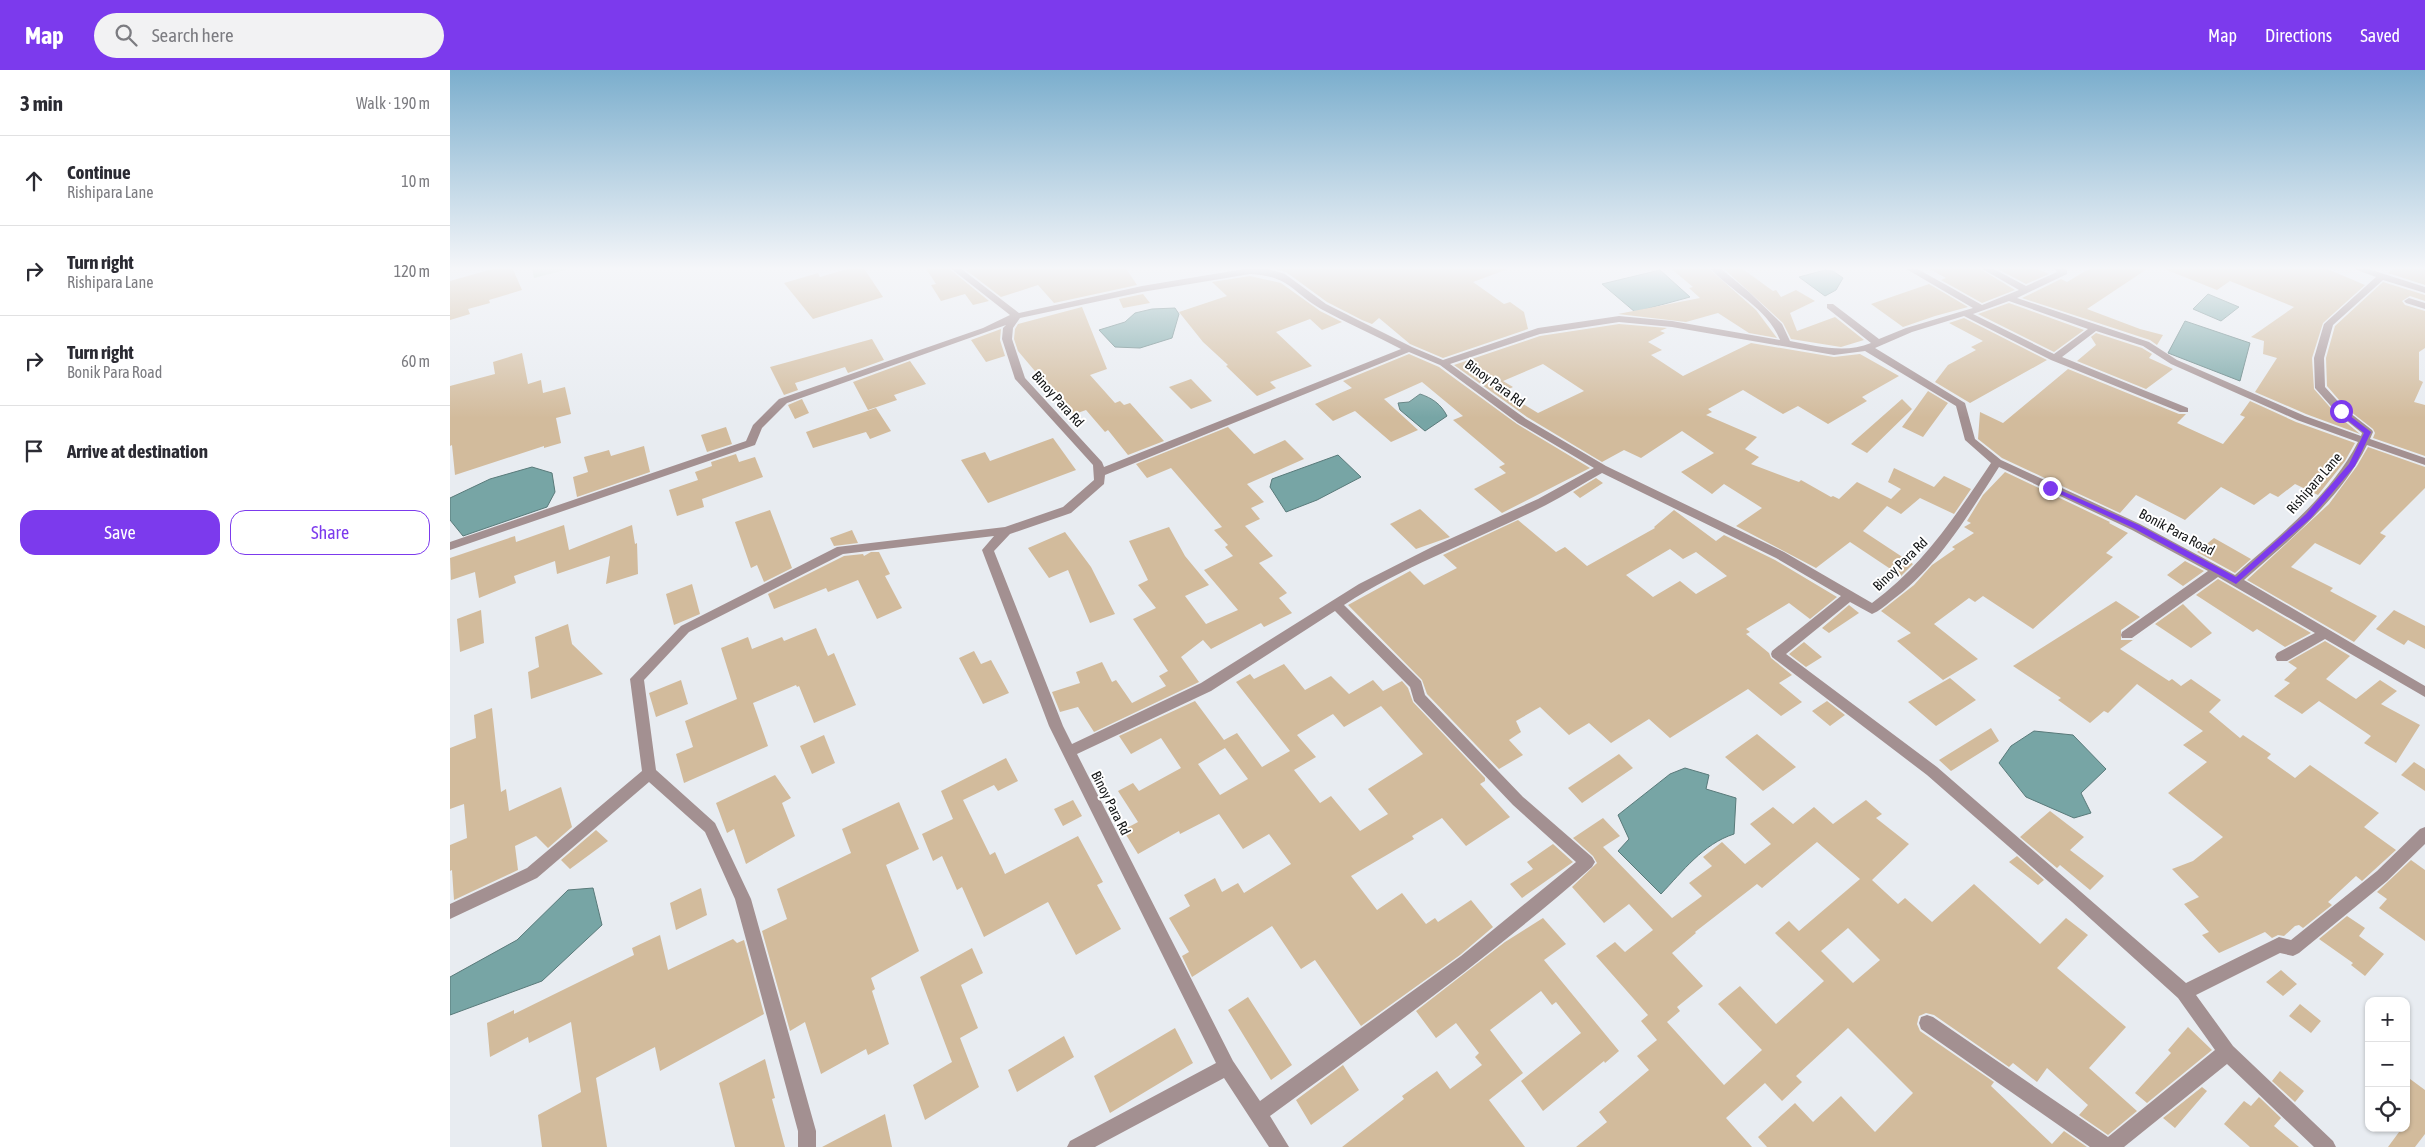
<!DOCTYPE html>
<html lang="en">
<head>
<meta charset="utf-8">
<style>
  body { margin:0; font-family:"Asap Condensed",sans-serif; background:#f2f2f3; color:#2b2b33 }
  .controls { position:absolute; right:15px; bottom:15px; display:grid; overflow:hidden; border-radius:10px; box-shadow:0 1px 4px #0004 }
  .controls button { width:45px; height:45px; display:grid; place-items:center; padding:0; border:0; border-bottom:1px solid #e1e1e2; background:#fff; color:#2b2b33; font:25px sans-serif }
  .stop { position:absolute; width:15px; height:15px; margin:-11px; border:4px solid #7c3aed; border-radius:50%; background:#fff }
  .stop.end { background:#7c3aed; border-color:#fff; box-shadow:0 1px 5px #0008 }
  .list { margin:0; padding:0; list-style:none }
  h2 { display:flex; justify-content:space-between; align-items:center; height:65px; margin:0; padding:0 20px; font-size:21px }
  h2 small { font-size:16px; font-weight:400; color:#7c7c81 }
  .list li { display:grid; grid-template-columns:32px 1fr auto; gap:15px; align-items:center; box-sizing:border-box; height:90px; padding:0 20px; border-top:1px solid #e1e1e2 }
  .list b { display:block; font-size:19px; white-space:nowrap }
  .list p { margin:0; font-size:16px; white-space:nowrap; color:#7c7c81 }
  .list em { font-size:16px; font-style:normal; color:#7c7c81 }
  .actions { display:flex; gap:10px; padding:15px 20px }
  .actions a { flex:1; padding:11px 0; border:1px solid #7c3aed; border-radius:15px; text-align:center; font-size:18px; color:#7c3aed }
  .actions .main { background:#7c3aed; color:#fff }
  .icon { flex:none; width:28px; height:28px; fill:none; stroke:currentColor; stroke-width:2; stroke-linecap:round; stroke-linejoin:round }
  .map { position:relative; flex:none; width:1975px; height:1077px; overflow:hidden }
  header { display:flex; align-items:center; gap:30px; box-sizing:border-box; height:70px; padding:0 25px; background:#7c3aed; color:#fff }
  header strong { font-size:24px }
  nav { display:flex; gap:28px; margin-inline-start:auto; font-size:18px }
  .search { width:350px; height:45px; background:#f2f2f3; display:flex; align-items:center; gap:12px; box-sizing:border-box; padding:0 18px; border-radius:28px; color:#7c7c81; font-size:19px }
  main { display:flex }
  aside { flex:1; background:#fff }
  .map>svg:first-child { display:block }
  .green { fill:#bad4bb }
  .water { fill:#77a5a5; stroke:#597a7a }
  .building { fill:#d2bb9c; fill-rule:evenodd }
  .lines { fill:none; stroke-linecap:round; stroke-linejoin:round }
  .minor { fill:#a39091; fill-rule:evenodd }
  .route { fill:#7c3aed }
  .labels { text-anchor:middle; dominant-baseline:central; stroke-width:4; stroke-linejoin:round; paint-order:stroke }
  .street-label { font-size:14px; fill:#131516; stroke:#fff }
</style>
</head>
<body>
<header>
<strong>Map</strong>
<div class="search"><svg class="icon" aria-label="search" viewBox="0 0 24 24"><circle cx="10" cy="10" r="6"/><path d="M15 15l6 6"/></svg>Search here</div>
<nav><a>Map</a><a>Directions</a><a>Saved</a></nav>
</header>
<main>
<aside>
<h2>3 min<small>Walk · 190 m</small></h2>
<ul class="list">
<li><svg class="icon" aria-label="ahead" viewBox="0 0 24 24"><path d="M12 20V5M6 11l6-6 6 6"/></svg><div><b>Continue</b><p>Rishipara Lane</p></div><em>10 m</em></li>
<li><svg class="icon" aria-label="right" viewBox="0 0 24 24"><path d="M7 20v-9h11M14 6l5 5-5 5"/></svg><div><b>Turn right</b><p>Rishipara Lane</p></div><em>120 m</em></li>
<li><svg class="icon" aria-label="right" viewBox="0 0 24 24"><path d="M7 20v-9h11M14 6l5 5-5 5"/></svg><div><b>Turn right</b><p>Bonik Para Road</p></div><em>60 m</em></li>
<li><svg class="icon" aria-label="arrive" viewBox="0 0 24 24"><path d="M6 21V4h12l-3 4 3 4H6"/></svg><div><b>Arrive at destination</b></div></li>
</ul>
<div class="actions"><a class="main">Save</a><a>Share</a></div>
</aside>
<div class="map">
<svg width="1975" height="1077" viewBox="0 0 1975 1077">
  <rect width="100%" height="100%" fill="#e8ecf1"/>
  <path class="green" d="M82,197h45l-43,11z"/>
  <path class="water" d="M1210,200l30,27 -55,15 -33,-28z
    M1375,200l8,1 10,7 -7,12 -11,6 -26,-19z
    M1758,224l31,13 -18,14 -28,-12z
    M725,238l4,6 -7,24 -32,10 -25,-1 -16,-17 26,-8 10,-9 17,-4z
    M1735,251l65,22 -10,38 -72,-28z
    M970,324c12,4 21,10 27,22l-22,15 -25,-21 -2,-7 11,-1z
    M888,385l23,22 -44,23 -31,12 -16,-25 2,-8z
    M82,397l20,6 3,19 -8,15 -84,29 -13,-16v-22l40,-19z
    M1584,661l39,4 33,34 -25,24 10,20 -17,5 -48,-21 -27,-34 12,-17z
    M1235,698l24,7 -3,14 30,9 -2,36c-31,10 -51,37 -73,60l-43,-43 11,-12 -11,-24 52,-41z
    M143,818l9,37 -60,56 -92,34v-38l67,-37 51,-50z"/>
  <path class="building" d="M49,197h13l10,23 -33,10 1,3 -22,6 2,5 -20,6v-39z
    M404,197h9l20,30 -70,22 -29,-36 34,-10 2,4z
    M475,197h22l42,34 -16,4 -8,-11 -24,7 -10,-16 5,-1z
    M525,197h150l12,18 -83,18 -16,-18 -37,12 -35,-27z
    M817,197h240l1,2 -35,13 31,22 6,-2 14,10 4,17 -85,29 -33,-14 -31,-26 -7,6 -10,-4 -35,-18 -41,-30z
    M1219,197h38l49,43 21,28 -28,-5 -31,-20 -32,9 -68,-8 82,-16 -11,-10 4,-1z
    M1272,197h18l33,24 3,-1 5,7 15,-7 19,11 -25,12 7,18 38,-14 29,23 -23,7 -50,-8 -8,-16z
    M1476,197h51l38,23 -33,13 -41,-23 5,-2z
    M1544,197h39l16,7 -23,10z
    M1642,197h58l-63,42 53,20 23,6 -6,10 -7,-5 -128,-42 39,-19 6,3z
    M1873,197l42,18 -42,38 -11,35 2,31 22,25 24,20 -54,-20 -51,-22 22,-34 -14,-4 1,-13 -13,-4 43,-30 -64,-26 -13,9 -55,-22z
    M1946,197h29v18l-37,-12z
    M800,206l31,7 39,28 22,11 -20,8 -12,-11 -34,13 36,34 -42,16 6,6 -19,8 -31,-30 2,-1 -25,-23 -24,-30 48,-16 -15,-14z
    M1933,212l42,13v6l-15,-5 -8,5 3,4 20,6v37l-6,4v28l4,2 -9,20 11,3v51l-52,-18 2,-5 -2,-4 -27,-21 -19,-22 -1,-28 9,-32z
    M1479,214l39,23 -33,9 -32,11 -32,-23z
    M693,224l7,9 -27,5 -4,-9z
    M1559,233l75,27 -30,22 -76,-38z
    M632,237l25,62 -17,6 25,28 5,-2 4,4 6,-2 34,38 -36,14 -20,-25 -3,2 -19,-22 -14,5 -54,-64 -4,-12 1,-10 3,-5z
    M1514,248l83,42 -77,43 -35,-21 13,-17 28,-15 -5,-3 12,-6 -34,-18z
    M1169,254l48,4 -7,3 5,2 -17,9 14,8 -11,5 32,21 68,-33 83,14 26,-3 39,22 -37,21 5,4 -39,23 -30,-18 -15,8 -40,-24 -35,19 4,3 -6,3 51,22 -12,12 14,8 -8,7 48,18 2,-2 30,17 2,-1 6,3 18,-17 34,17 10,-10 -13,-7 6,-14 40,19 10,-11 27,13 -17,25 -34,-16 -19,16 -14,-8 -24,25 50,33 -12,12 -51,-34 -34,26 -80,-42 26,-18 -38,-24 -12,10 -31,-22 33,-19 -32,-22 -41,27 -17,-8 -22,12 -75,-45 -73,-52 86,-29zM1093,294l41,27 -46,22 -35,-21 10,-5 -10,-6z
    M551,259l-1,11 5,16 -19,6 -15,-22z
    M1646,263l46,15 10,6 -3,4 24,11 -27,20 -69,-28 19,-16 -5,-8z
    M422,269l12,21 -36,13 -3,-6 -40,13 -10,3 3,7 -14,5 -14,-28z
    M72,283l6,31 13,-4 2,13 22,-6 6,27 -15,4 5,25 -17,5v-2l-89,29 -3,-30 -2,1v-60l45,-12 -2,-12z
    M959,284l30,13 78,57 73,44 -88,45 -28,-24 32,-16 -7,-6 6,-3 -52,-44 10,-4 -41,-34 -38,17 34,31 -27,12 -36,-31 -22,10 -18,-17 37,-16 -9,-7z
    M460,291l16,23 -32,11 3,5 -29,10 -15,-28z
    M1618,299l111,45h7l-9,9 46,21 22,-27 -5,-2 10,-14 46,21 59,21 -10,18 -27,34 -23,-11 -17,13 -8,-4 -16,12 -33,-18 -36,33 -49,-25 -16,18 -118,-55 -24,-19 2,-27 23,11z
    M741,309l21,22 -21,8 -22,-22z
    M1478,321l20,12 -25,34 -21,-10z
    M352,329l7,14 -14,6 -7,-14z
    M1452,329l10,10 -45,44 -16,-9z
    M426,338l15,23 -21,8 -4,-7 -53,16 -7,-16z
    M276,357l6,17 -25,8 -6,-17z
    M778,357l26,27 31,-14 19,19 -57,25 17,18 -13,6 9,11 -15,7 28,30 -14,7 28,30 -8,5 13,15 -28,14 -3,-4 -50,26 -8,-9 -22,17 18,25 -105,50 -16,-25 -18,5 -8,-20 28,-9 -4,-11 26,-10 10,20 4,-2 16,23 34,-17 -7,-10 9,-5 -35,-52 23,-11 -18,-23 10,-5 -19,-39 40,-14 16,29 24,29 -24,11 21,28 32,-14 -34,-40 29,-14 -8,-9 3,-2 -14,-15 8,-3 -51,-59 -24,10 -11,-14z
    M603,368l23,32 -88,33 -27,-43 24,-8 5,9z
    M194,376l6,26 -73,25 -4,-20 15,-5 -4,-15 25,-7 2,6z
    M1918,377l57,20v21l-45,45 6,3 -26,29 -45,-22 -24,24 42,21 -3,3 47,25 -23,26 -107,-62 82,-76 28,-38z
    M286,384l3,8 16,-5 8,20 -61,22 2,8 -27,9 -8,-26 29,-10 -3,-8 17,-6 -1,-4z
    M1555,402l105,50 -1,1 19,10 -22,20 7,4 -80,72 -50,-33 -8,6 -6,-4 -35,26 44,35 -35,21 -46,-39 14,-8 -30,-22 33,-26 18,-20 23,-16 -3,-2 22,-14 -10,-6 7,-4 -4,-2 16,-26z
    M1146,408l7,5 -23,15 -7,-6z
    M970,439l30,28 -34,12 -26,-25z
    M320,440l22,58 -28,14 -7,-17 -6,3 -16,-46z
    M1224,440l42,31 8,-6 51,25 62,37 -27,22 -21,-16 -43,26 4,3 -4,2 23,19 2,5 21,17 -13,8 23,19 -21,14 -33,-27 -78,49 -21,-19 -38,24 -22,-20 -20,12 -29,-28 -24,14 5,11 -12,8 14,15 -24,14 -72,-75 -5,-14 -74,-75 62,-34 14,14 33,-17 -14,-13 75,-35 38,32 9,-5 22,19 68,-38 -1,-1zM1220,479l13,10 13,-7 31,24 -31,18 -16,-13 -27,16 -27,-22z
    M114,455l5,25 63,-25 3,19 2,-1 1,31 -32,10 4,-28 -53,18 -2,-13 -41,15 2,7 -37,15 -4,-26 -24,8 -1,-22 65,-22 1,6z
    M402,460l6,13 -24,3 -4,-8z
    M615,462l26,35 24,47 -25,9 -22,-53 -19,8 -21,-30z
    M1764,468l37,21 -16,14 -38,-21z
    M421,482h8l11,22 -5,2 17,32 -25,11 -19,-39 -30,12 -2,-4 -52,21 -6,-15 76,-38 19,-2 1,2z
    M1735,491l19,10 -21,15 -16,-11z
    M1768,509l93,54 -26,14 -28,-18 -4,3 -57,-37z
    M242,514l8,30 -26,11 -8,-31z
    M1666,531l24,16 -19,13v10h12l20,-14 -33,23 49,32 3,-2 9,7 10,-7 30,21 -12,12 31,26 3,-3 28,19 -4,4 28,20 15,-13 69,48 -15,14 32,23 -34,31 -6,-5 -28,26 4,3 -29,23 -4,-3 -4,1 -11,10 -6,-1 -6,3 -7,-6 -46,21 -17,-18 7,-3 -25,-28 15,-7 -27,-28 21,-8 30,-24 -55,-44 39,-31 -24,-17 20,-14 -66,-47 -29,29 -4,-2 -14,12 -32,-23 3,-2 -48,-32z
    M1733,534l29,29 -21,15 -36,-24z
    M1399,535l10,8 -30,20 -7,-5z
    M31,540l3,33 -24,9 -3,-33z
    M1944,540l31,16v23l-17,-9 -4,5 -28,-16z
    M118,554l4,20 31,30 -72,25 -3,-27 11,-5 -4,-30z
    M366,558l12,28 6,-3 22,52 -42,18 -15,-37 -2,1 -1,-2 -43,18 15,43 -84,37 -8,-29 17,-7 -8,-26 52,-22 -16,-51 27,-11 4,12 30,-12 2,4z
    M1875,571l25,15 -24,23 30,20 24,-19 17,11 -16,13 39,21 -24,38 -32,-20 7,-7 -52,-35 -17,13 -28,-18 16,-13 -6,-3 13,-12 -9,-6z
    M1354,572l18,15 -16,10 -17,-13z
    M524,581l7,13 10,-4 18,33 -26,11 -24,-46z
    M834,594l21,26 26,-14 18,18 24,-14 10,11 19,-10 6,7 5,14 72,76v3l-5,3 30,33 -44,29 -24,-28 -30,18 2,3 -63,37 26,34 25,-17 24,31 9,-6 3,4 33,-22 22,27 -33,28 -99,71 -46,-66 -14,9 -29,-43 -80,51 -10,-21 7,-4 -20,-34 21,-12 -6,-11 31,-17 7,14 16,-9 6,10 47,-29 -22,-30 -26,15 -24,-35 -39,20 -1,-3 -41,23 -15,-24 15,-8 -20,-31 15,-8 6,8 42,-23 -20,-30 -30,16 -12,-18 76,-35 29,39 13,-7 25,34 28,-16 -54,-69 14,-8 4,5zM931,636l42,48 -55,35 20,25 -28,17 -29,-35 -11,7 -26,-33 22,-13 -19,-22 36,-21 11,13zM775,678l23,31 -28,16 -22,-31z
    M1500,608l26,22 -40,26 -28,-24z
    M231,610l7,24 -32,13 -7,-24z
    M1377,631l18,14 -15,11 -18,-15z
    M42,638l9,84 5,-3 3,22 52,-24 11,40 -24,21 -12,-12 -21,10 3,24 -64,30 -2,-30 -2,1v-26l17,-7 -3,-34 -14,5v-61l26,-10 -2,-23z
    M1541,658l8,13 -48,30 -12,-11z
    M1307,664l39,33 -33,24 -38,-34z
    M374,665l11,28 -23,11 -12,-28z
    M1169,684l14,14 -51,35 -14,-15z
    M556,688l12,23 -20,10 -4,-6 -31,15 27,55 5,-3 10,22 73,-38 25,46 -6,3 24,44 -45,26 -28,-53 -64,35 -22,-50 -5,3 -15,-34 -9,5 -11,-27 31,-15 -12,-28z
    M1964,692l11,7v22l-24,-16z
    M325,705l16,23 -9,5 13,33 -49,28 -12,-35 -7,4 -11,-30z
    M623,730l9,16 -19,10 -9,-17z
    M1416,730l16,14 -6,4 33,26 -37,36 26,24 7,-6 27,24 42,-38 66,60 26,-26 22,17 -31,33 69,59 -37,41 48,43 -29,24 -29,-20 9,-10 -41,-37 -10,14 -24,-19 -4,4 -75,-52 -8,-2 -7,3 -2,8 3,7 74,51 -3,4 61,58 12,-13 23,16h-320l-9,-10 37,-34 18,19 28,-26 34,36 38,-39 -65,-65 -52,48 6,6 -20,19 -17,-18 -39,35 26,29h-176l31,-25 -8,-10 50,-42 -12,-14 20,-16 -16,-19 7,-6 -52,-59 19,-14 10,10 28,-22 -24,-26 -25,19 -32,-36 25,-24 -4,-7 -20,-18 30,-20 17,18 -17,11 69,71 30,-22 -13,-13 23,-17 -9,-9 19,-15 23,22 26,-20 -21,-20 23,-17 20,17 21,-17 19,17zM1367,772l43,37 -61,52 -10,-10 -14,12 49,48 -48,43 -36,-38 -22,18 44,46 -38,35 -57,-63 13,-11 -3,-4 26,-21 -31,-33 24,-20 -1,-1 62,-48 5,4zM1398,858l32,32 -27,23 -32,-32z
    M449,732l20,47 -33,16 33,86 -48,27 4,11 -3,2 17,53 -21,11 -2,-6 -45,25 -16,-52 -15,9 -28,-100 25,-12 -10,-30 74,-36 -9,-24z
    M1600,741l34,26 -14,13 34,26 -14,14 -30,-25 -3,3 -37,-31z
    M146,760l12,11 -38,28 -9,-9z
    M1103,774l20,18 -51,36 -12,-14 23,-15 -6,-7z
    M1567,786l27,24 -6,5 -29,-23z
    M1961,790l14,10v71l-46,-33 8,-9 -10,-7z
    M251,818l6,27 -31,15 -6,-27z
    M1897,846l18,12 -6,8 25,18 -19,22 -14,-11 2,-2 -34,-24z
    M1093,848l23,26 -22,16 75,91 -14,12 -1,-2 -61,50 -22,-30 60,-48 -25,-31 -4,3 -11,-14 -51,39 33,43 -34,27 36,47h-183l62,-48 -2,-3 35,-25 13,18 32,-24 -7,-8 4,-4 -23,-30 -20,15 -20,-27 89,-69z
    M210,865l8,35 65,-31 4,4 7,-3 20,74 -104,57 -5,-24 -59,31 11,69h-65l-4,-32 43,-23 -10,-70 -42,21 -1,-6 -38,20 -3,-34 27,-13v4l120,-59 -2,-7z
    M522,878l11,25 -22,12 17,43 -18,10 19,49 -54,33 -12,-35 39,-23 -32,-85z
    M1831,900l16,14 -14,12 -17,-14z
    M798,927l44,68 -21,15 -43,-70z
    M1850,934l21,17 -10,12 -22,-17z
    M1738,957l24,23 -65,53 -12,-10 36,-40 -3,-3z
    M725,958l18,35 -83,50 -16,-37z
    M614,966l10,21 -57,35 -9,-22z
    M315,989l10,39 -3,1 13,48h-50l-16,-64z
    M893,995l16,25 -48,35 -15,-25z
    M1830,1001l24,20 -9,11 -23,-21z
    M1956,1006l19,14v44l-10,13h-27l14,-19h4z
    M1752,1017l5,4 -32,37 -12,-10z
    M1809,1027l22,21 -7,8 25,21h-49l-26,-23 20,-23 7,5z
    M435,1044l7,33h-70z"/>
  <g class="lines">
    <path class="minor" d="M499,197h10l60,46 123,-27 108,-18 18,1 17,5 41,30 86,43 31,13 95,-32 81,-12 53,5 108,19c-13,-33 -49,-48 -71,-73h10l30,25 33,32 8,17c27,5 55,13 81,2l-44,-35v-4h6l46,35 27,-11 67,-20 -70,-41h11l68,38 37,-15 -40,-23h11l36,19 31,-14 -5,-5h10l5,3v4l-50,24 132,44 28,18 128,56 56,20 1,-3 -25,-20 -22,-25 -1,-30 10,-34 52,-47 -27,-10h13l63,20v6l-42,-13 -50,45 -9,33 1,29 20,22 27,21 1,2 -3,7 55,19v7l-58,-20c-27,55 -78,95 -123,135l181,106v11l-100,-58 -38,22h-10l-2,-4 2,-4 38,-20 -97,-56 -86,61h-10l-1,-3 1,-3 86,-61 -76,-41 -133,-63c-31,48 -61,100 -108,134 -6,5 -12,10 -19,13l-22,-12 -64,52 151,113 249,216 87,-43 6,-3 12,3 86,-69 43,-42 5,-2v17l-38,37 -88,72 -6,3 -13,-3 -84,42 37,51 100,95 3,6h-22l-87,-83 -103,83h-34l-169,-118 -2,-6 2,-6 6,-2 6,2 175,120 107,-87 -37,-52 -106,-96 -145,-127 -155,-118 -1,-3 1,-3 69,-55 -65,-38 -174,-85c-18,10 -37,22 -56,32 -67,34 -138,59 -202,100l77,76 4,14 98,102 69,60 3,5 -3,5c-102,90 -212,169 -322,249l19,31h-20l-45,-69 -129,69h-28l3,-6 146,-78 -167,-337 -67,-176 12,-14 -151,18 -154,78 -45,48 12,90 59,53 36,76 65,232v16h-18v-16l-63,-232 -30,-67 -56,-50 -112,96 -87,41v-15l77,-36 115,-97 -12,-92 51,-53 156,-79 168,-20 58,-20 31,-27 -1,-15 -78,-86 -13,-40 1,-11 3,-3 -219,78 -25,25 -7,17 -305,105v-8l296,-101 7,-16 26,-26 204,-71 27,-13zM800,204c39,2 41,17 71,35 26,14 53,26 80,40l-297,118 -2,-5 -77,-84 -13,-39 1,-11 7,-10 122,-26zM1559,231l79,28 -34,25 -81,-40zM1514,246l87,44 129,52h8v-4l-126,-51 34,-26 47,15 28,18 126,56 61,22c-28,54 -78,93 -123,133l-95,-51 -139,-64 -26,-21 -10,-36 -90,-55 37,-16zM1169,252l53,5 162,28 31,-4 91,55 9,34 26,23c-35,52 -68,103 -119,140l-88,-51 -178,-86 -80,-47 -76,-55 90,-30zM959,282l31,13 78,58 76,45 -56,31 -106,48 -73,37 -158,99 -129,61 -9,-18 -69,-175 16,-17 61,-21 33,-29 1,-9zM885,541l75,76 4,14 99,104 63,57 -115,94 -201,145 -27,-40 -156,-307 134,-63z
      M1959,228l16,5v6l-19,-6 -2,-2z"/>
  </g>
  <linearGradient id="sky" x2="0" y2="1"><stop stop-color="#7baecd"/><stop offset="0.57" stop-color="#f5f6f9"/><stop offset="1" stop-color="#f5f6f9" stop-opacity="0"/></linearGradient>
  <rect width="1975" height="348" fill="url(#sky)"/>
  <path class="route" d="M1891,339l30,23 -16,34 -44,52 -75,66 -103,-56 -86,-40 6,-1 86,38 97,52 70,-63 43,-50 15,-31 -26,-20z"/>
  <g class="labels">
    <g class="street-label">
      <text transform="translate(1045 313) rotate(36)">Binoy Para Rd</text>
      <text transform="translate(608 329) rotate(48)">Binoy Para Rd</text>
      <text transform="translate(1864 413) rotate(-49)">Rishipara Lane</text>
      <text transform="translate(1727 462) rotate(28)">Bonik Para Road</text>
      <text transform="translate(1450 494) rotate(-44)">Binoy Para Rd</text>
      <text transform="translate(661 733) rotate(63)">Binoy Para Rd</text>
    </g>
  </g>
</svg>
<div class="controls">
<button>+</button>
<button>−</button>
<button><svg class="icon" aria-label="locate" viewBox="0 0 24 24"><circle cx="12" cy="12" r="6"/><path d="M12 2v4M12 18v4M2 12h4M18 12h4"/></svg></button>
</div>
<div class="stop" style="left:1891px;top:341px"></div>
<div class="stop end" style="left:1600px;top:418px"></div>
</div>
</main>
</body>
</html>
